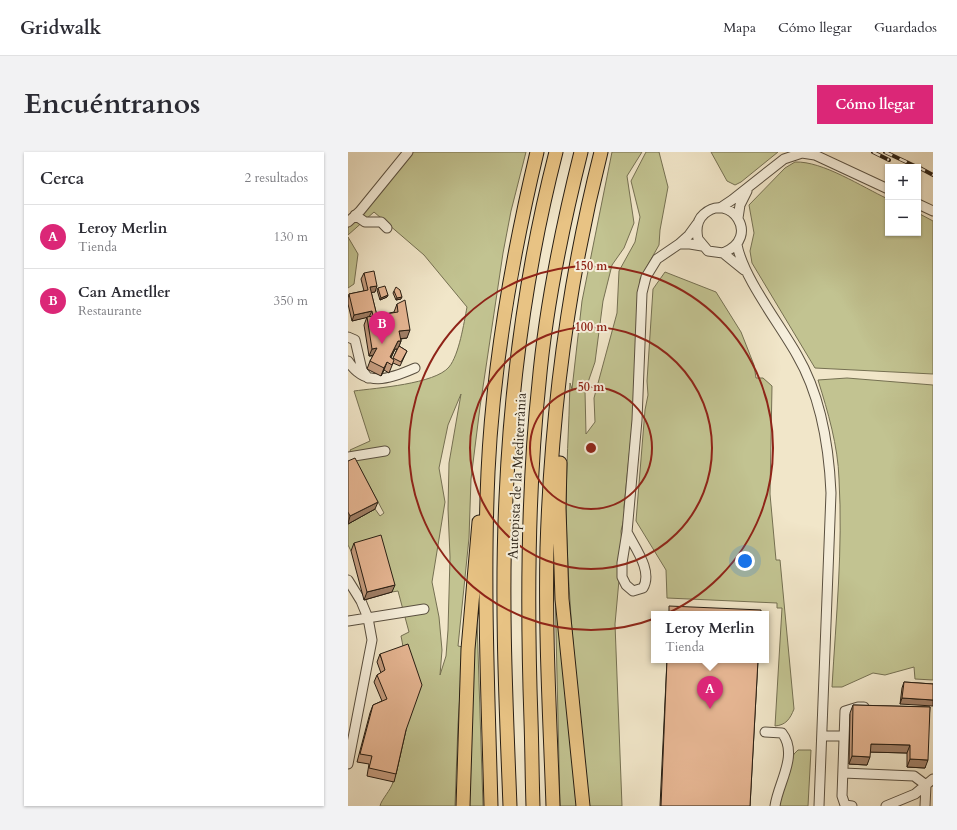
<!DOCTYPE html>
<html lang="es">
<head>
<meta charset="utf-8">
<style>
  body { margin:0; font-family:Cardo,serif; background:#f2f2f3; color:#2b2b33 }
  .controls { position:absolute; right:12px; top:12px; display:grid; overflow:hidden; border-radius:0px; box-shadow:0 1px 3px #0004 }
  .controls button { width:36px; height:36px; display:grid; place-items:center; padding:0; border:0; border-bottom:1px solid #e1e1e2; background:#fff; color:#2b2b33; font:20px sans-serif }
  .you { position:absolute; left:397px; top:409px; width:14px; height:14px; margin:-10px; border:3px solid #fff; border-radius:50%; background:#1a73e8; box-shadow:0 0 0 6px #1a73e833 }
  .badge { display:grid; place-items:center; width:26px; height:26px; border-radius:50%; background:#db2777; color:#fff; font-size:13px; font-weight:700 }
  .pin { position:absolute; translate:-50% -33px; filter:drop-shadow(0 1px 2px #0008) }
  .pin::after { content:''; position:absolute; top:21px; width:14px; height:12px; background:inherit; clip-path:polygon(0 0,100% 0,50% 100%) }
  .popup { position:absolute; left:303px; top:459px; width:118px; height:52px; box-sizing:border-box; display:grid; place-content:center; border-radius:0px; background:#fff; filter:drop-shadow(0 1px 3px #0005); font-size:13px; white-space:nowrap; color:#7c7c81 }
  .popup b { font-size:15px; color:#2b2b33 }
  .popup::after { content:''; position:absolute; left:50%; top:100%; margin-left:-8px; border:8px solid transparent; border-top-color:#fff }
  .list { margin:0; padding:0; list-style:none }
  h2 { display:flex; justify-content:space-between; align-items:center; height:52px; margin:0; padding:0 16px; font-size:17px }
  h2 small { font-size:13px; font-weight:400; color:#7c7c81 }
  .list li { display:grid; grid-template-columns:26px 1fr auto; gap:12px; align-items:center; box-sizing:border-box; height:64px; padding:0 16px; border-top:1px solid #e1e1e2 }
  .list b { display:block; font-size:15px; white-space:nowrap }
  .list p { margin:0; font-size:13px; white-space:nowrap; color:#7c7c81 }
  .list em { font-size:13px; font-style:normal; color:#7c7c81 }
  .map { position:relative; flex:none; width:585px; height:654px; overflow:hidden; border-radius:0px }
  header { display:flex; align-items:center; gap:24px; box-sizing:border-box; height:56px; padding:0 20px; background:#fff; border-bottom:1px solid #e1e1e2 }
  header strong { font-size:19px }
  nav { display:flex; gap:22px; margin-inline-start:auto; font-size:14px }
  .intro { display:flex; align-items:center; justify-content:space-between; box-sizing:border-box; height:96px; padding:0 24px }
  h1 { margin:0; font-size:28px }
  .button { padding:10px 18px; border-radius:0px; background:#db2777; color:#fff; font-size:14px; font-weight:700 }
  main { display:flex; gap:24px; padding:0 24px }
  aside { flex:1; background:#fff; border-radius:0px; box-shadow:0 1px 3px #0004 }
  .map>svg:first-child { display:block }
  .green { fill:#c2c391; stroke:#757052; fill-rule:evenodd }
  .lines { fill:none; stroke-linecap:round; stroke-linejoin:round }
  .minor-casing { stroke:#5a5040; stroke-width:11 }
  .highway-casing { stroke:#281e13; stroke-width:15 }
  .minor { stroke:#f6efdc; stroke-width:9 }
  .highway { stroke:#e8c384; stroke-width:13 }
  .rail-casing { stroke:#281e13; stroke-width:4 }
  .rail { stroke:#f6efdc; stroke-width:2.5; stroke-dasharray:8; stroke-linecap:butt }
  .wall { fill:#c59c7e; stroke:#281e13; fill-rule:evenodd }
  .shaded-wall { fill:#a07f66; stroke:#281e13 }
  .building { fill:#e5b592; stroke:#281e13 }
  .ring { fill:none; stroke:#8f2418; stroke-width:2 }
  .labels { text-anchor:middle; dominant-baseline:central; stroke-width:4; stroke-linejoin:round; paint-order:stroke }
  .street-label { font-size:14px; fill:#281e13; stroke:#f6efdc }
  .centre { fill:#8f2418; stroke:#f6efdc; stroke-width:2 }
  .ring-label { font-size:12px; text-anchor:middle; font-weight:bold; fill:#8f2418; stroke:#f6efdc; stroke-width:4; stroke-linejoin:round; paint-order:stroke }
</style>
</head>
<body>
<header>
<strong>Gridwalk</strong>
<nav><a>Mapa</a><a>Cómo llegar</a><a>Guardados</a></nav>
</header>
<div class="intro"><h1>Encuéntranos</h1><a class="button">Cómo llegar</a></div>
<main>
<aside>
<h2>Cerca<small>2 resultados</small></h2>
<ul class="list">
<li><span class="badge">A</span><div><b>Leroy Merlin</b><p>Tienda</p></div><em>130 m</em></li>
<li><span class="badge">B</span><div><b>Can Ametller</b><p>Restaurante</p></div><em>350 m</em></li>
</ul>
</aside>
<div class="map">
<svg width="585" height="654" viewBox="0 0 585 654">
  <rect width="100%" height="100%" fill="#f1e6c9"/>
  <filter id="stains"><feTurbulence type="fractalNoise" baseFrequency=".005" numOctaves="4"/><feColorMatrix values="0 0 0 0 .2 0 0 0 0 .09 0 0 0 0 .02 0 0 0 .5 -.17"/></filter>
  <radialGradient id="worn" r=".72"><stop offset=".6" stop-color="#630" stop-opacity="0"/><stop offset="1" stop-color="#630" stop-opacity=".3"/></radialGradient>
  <path class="green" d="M65,0h113l-15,59 -8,42 -23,154 -9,72 -2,59 -11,108 5,1 -5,77 -3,82h-75c1,-6 11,-16 13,-24 13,-33 16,-112 8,-146l8,-4 -11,-41 -6,1 -13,-49 -28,8 -3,-6v-21l27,-15 5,7 4,-3 -34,-63 20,-9 -16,-50c22,-3 81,-7 95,-24 10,-12 15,-44 18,-60l-43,-52 -50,-43 -26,23v-7l17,-16zM113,242l-12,69 -1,46 2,48 -2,73 -2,26 -6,19 2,-25 -3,-33 -7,-35 13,-80 -6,-34 9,-43z
    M264,0h30l-15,24 7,47 -10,25 -12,17 -9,36 -8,61 -10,29 1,43 9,-12 -1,-24 23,-85 2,-42 16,-29 5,-25 -9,-36 15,-29h13l9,35 -8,43 -1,15 -19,34 -6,128 -10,100 1,7 -4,17 1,16 -7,77 7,182h-34c-9,-98 -20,-195 -22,-293 0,-43 3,-86 4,-130l2,6 10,-88z
    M363,0h67l-37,30 -6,3 -8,-4z
    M447,10c28,-1 67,25 93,37v34h30v-20l15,8v153l-118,-6 -63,-105 -2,-12 4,-18 -5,-28 36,-37z
    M0,85l10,17 -4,30 -6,4z
    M317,120l51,20 25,40 13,33 2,13h7l9,8 -2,108 6,66h4l14,149c-4,10 -8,16 -19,17l7,-118h-5v-5l-110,-5 -1,-28 -30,-49 9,-111 3,-15 -1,-14 6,-92z
    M499,226l86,7v295l-18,-1 -1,-12 -29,8 -12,-2 -31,14h-10c4,-69 11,-139 7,-208 -1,-33 -11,-67 -21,-99z
    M206,391l23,263h-17z
    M127,466l2,2 6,186h-16z
    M450,598h13l-3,56h-29l15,-52z"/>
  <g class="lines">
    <defs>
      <path id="minor" d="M570,52l15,7
        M372,56l12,-8 52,-41 18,-6 13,2 73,34
        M7,63l10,7h16l6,6
        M390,66l2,-13 7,-14
        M0,70l12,-11 48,-59
        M331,92h11l12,2
        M389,93c7,34 42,78 60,110 24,41 32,91 34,138l-12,313
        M375,101c40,-16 6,-62 -19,-39 -8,7 -8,16 -6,25l10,12 15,2 21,17
        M0,185l7,3 7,30 6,8
        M0,209c17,27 42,18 67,7
        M0,305l37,-6
        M279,380c8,16 26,39 16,56l-10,3 -7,-6 -4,-8v-14l5,-31 10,-112 5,-127 4,-16 11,-18 22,-15 10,-9 8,-11
        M0,428l13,21 7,17 4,22 -24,124
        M0,469l76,-12
        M417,580l17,1c17,22 -4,50 -7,73
        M474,584h22
        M495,621l71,3 12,9 -1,21
        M504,654l-7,-1 -3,-9 3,-85 13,-4h6
        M538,654l29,-12 18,-15"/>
      <path id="highway" d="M212,311l-1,45 3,91 21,207
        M115,654l5,-157 11,-127
        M143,654c-3,-111 -8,-223 -3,-334 5,-108 24,-215 49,-320
        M162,654c-4,-102 -9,-205 -4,-308 5,-116 21,-233 50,-346
        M185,654c-1,-29 -1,-57 -2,-86 -4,-113 -4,-225 8,-337 7,-78 23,-155 42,-231
        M205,654c-3,-86 -8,-172 -6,-258 4,-133 21,-266 54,-396"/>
    </defs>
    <use href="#minor" class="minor-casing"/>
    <use href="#highway" class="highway-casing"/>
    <use href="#minor" class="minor"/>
    <use href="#highway" class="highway"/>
    <defs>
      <path id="rail" d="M525,0l16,8
        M537,0l32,15
        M570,15l15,8"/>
    </defs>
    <use href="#rail" class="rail-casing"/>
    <use href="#rail" class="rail"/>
  </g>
  <path class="wall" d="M16,121l11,19h-4l6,24 17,-4 3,-8 10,34 -6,1v2l-2,5 8,5 -7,15 -7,-3 -4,10 -5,-3 -3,6 -14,-7 3,-8 3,-5h-4l-5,-31 3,-8 -15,4 -4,-17v-6l1,-4 15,-3 -3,-12zM47,197h2l-4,10 -2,-1z
    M30,136l10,7 -1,2 -7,3 -3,-10z
    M46,139l7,8 -5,1 -3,-7z
    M0,309l27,48 -27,15z
    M6,391l38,49 -28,8 -13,-49z
    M32,502l26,76 -10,44 -2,8 -27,-6 2,-12 -12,-2 13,-49 3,-8 9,-4 -8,-19 3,-7 4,-2 -4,-11z
    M319,508h91l-8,146h-90z
    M556,530l29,2 -33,20 2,-16z
    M505,553l77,2 -5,61 -18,-1v-14l-37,-1 -3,13 -18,-1 1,-51z"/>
  <path class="shaded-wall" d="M29,134l-2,6 -7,1 2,-6z
    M40,143l-1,2 -7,3 1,-2z
    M54,145l-1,2 -5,1 1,-2z
    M24,159l-3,6 -17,4 2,-6z
    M62,178l-3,8 -10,1 2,-8z
    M50,189h3l-3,8h-3l-7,14 2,-6z
    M29,196l-3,7 -5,1 3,-7z
    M39,210l-3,8 -3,6 3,-8z
    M30,350l-3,7 -27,15 2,-8z
    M47,433l-3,7 -28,8 3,-8z
    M554,546l31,2v6l-33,-2z
    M523,592l39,1 -3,8 -39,-1z
    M504,604l18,1 -3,8 -18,-1z
    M562,607l18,1 -3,8 -18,-1z"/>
  <path class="building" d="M26,119l3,15 -7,1 7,29h-4l-1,-5 -18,4 -5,-21 19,-4 -4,-17z
    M37,134l3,9 -7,3 -3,-10z
    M48,135l4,3 2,7 -5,1 -3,-7z
    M57,148l5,30 -11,1 2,10h-3l-8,16 4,3 -2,5 -5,-3 -3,6 -14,-7 7,-13 -5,1 -5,-32 31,-5 -1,-8z
    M51,194l8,5 -6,11 -8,-4z
    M7,306l23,44 -28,14 -2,-4v-51z
    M33,383l14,50 -28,7 -13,-49z
    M321,454l92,4v4h-92z
    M60,492l14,41 -16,45 -10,44 -27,-6 3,-12 -12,-2 13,-49 14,-6 -10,-24 8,-5 -5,-16z
    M319,508h91l-8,146h-89z
    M556,530l29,2v16l-31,-2z
    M505,553l77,2 -2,53 -18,-1v-14l-39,-1 -1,13 -18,-1z"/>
  <g class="ring">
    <circle cx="243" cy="296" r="61"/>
    <circle cx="243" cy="296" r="121"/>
    <circle cx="243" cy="296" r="182"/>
  </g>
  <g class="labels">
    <g class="street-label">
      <text transform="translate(169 324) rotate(-87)">Autopista de la Mediterrània</text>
    </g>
  </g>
  <circle cx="243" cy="296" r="6" class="centre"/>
  <g class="ring-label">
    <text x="243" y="118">150 m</text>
    <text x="243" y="179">100 m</text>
    <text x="243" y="239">50 m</text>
  </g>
  <rect width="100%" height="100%" filter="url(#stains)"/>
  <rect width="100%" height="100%" fill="url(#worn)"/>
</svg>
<div class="controls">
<button>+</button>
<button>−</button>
</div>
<div class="you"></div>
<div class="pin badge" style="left:362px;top:557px">A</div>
<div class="popup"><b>Leroy Merlin</b>Tienda</div>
<div class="pin badge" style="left:34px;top:192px">B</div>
</div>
</main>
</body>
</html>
